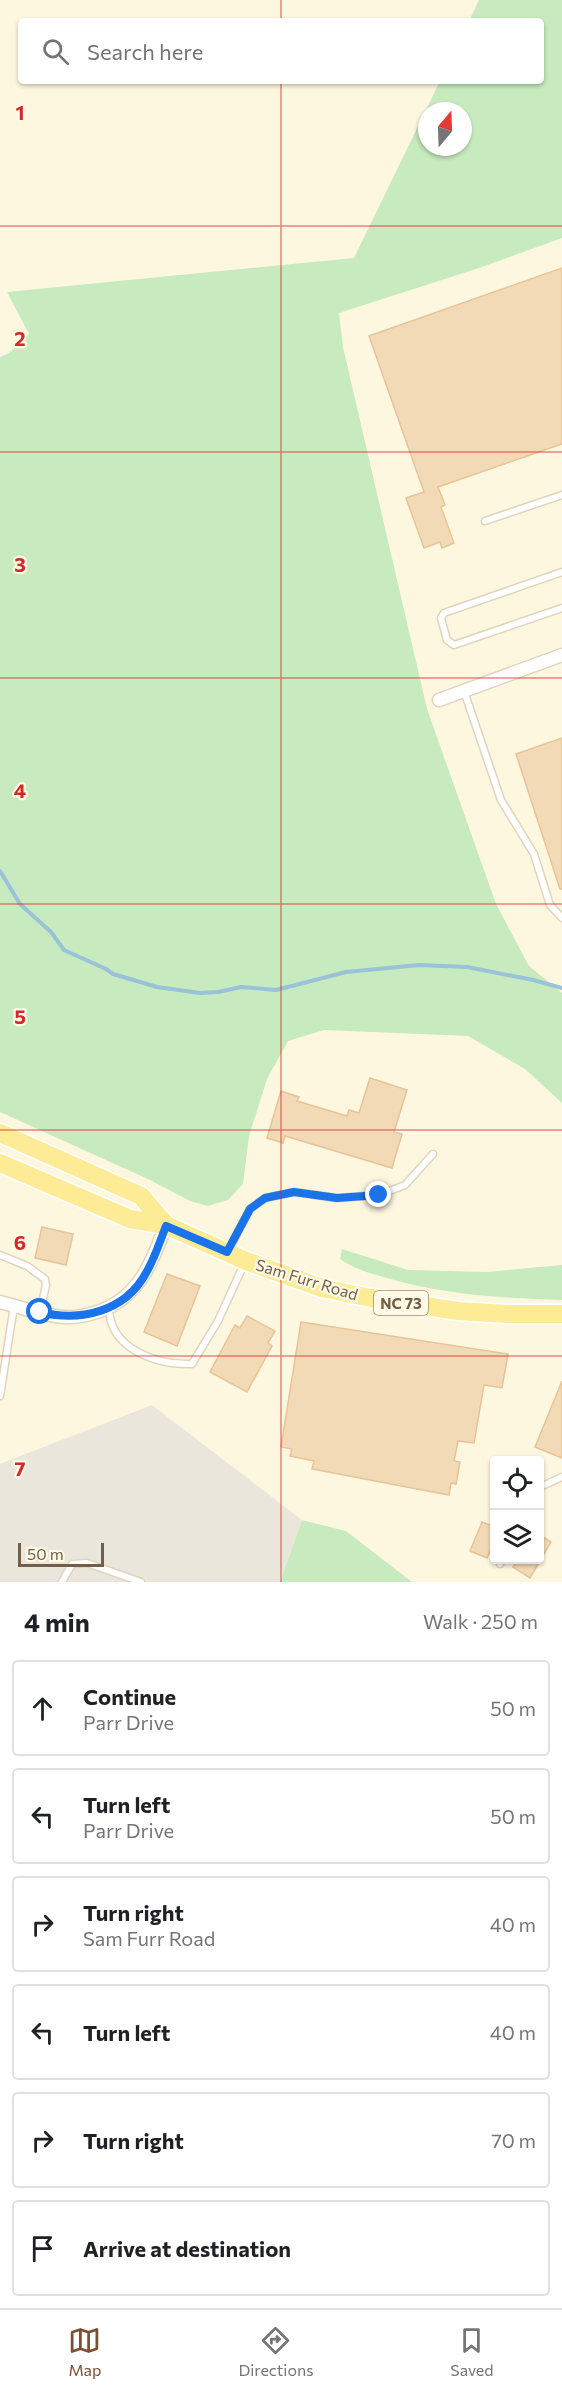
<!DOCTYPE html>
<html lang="en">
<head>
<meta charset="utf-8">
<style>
  body { margin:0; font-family:Commissioner,sans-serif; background:#f6f6f6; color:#202124 }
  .controls { position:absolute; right:18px; bottom:18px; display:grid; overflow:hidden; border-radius:6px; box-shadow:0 2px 4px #0004 }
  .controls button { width:54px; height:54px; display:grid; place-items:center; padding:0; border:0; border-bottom:2px solid #e0e0e0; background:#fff; color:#202124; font:30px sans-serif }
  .compass { position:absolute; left:418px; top:102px; width:54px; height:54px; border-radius:50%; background:#fff; box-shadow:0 2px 4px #0004; rotate:19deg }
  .scale { position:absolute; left:18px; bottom:15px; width:86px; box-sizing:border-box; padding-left:6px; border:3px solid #735f47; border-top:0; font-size:16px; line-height:21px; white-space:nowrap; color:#735f47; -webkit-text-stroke:4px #fffae6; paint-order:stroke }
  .stop { position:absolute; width:18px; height:18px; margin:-14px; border:4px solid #1a73e8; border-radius:50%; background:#fff }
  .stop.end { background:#1a73e8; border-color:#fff; box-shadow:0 2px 6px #0008 }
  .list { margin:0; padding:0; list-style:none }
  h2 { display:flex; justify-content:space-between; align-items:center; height:78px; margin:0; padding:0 24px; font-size:26px }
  h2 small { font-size:20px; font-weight:400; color:#757577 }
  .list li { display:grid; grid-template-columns:39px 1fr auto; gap:18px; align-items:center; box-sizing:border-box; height:96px; margin:0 12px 12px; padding:0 12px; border:2px solid #e0e0e0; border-radius:6px }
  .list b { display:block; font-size:22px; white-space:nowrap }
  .list p { margin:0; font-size:20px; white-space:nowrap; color:#757577 }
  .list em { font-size:20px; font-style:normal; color:#757577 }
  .icon { flex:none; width:33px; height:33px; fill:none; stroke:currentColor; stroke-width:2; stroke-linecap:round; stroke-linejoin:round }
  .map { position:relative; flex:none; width:562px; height:1582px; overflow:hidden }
  .search { position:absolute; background:#fff; box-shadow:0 2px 4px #0004; left:18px; right:18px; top:18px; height:66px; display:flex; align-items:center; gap:15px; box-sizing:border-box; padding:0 21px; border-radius:6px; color:#757577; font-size:22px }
  .sheet { height:726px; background:#fff }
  nav { display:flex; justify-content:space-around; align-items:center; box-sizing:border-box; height:84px; border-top:2px solid #e0e0e0; background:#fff; font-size:16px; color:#757577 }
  nav a { display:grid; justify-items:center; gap:3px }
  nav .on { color:#7b4f31 }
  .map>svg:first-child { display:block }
  .industrial { fill:#ebe6db }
  .green { fill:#c7eabe; fill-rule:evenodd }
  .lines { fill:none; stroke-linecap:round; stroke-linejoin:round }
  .stream { stroke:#9ac2d8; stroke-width:4 }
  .building { fill:#f3dab7; stroke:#e6c497; stroke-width:1.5 }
  .service-casing { stroke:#e1d4bc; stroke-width:9 }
  .minor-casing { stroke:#e1d4bc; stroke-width:15 }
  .primary-casing { stroke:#fff; stroke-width:21 }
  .service { stroke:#fff; stroke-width:6 }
  .minor { stroke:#fff; stroke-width:12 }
  .primary { stroke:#feeb96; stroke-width:18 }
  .route { stroke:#1a73e8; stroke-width:8 }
  .grid { fill:none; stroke:#d62828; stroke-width:1.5; stroke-opacity:0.55 }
  .labels { text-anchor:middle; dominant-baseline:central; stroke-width:4.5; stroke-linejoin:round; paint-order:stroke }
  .shield { fill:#fffae6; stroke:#9d8e77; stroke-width:1.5 }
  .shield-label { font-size:15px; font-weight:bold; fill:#735f47 }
  .street-label { font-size:16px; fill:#735f47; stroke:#fffae6 }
  .grid-label { font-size:20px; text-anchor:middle; font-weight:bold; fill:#d62828; stroke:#fffae6; stroke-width:4.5; stroke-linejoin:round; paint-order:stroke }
</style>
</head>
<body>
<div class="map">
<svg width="562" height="1582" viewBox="0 0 562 1582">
  <rect width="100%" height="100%" fill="#fdf7e0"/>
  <path class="industrial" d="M152,1405l150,115 -22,62h-280v-118z"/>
  <path class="green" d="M479,0h83v238l-83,30 -140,45 4,34 84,362 69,195 33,62 33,27v110l-37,-34 -57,-33 -144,-6 -36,11 -21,38 -18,57 -6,48 -15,16 -20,6 -18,-5 -40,-21 -150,-68v-755l9,-4 20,-19 -22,-42 347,-34 86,-177h101v-60h-72zM427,111h36v36h-36z
    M342,1249l66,21 79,2 75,-7v35c-60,-2 -118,-5 -175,-22 -18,-5 -33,-9 -47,-19z
    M302,1520l44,11 66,51h-132z"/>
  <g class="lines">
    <path class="stream" d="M0,871l20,33 31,28 13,18 42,19 7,5 44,13 43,6 18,-1 23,-5 35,3 70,-18 73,-7 48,2 66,13 29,8"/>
  </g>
  <path class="building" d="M562,268v176l-124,43 7,18 -4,2 13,36 -12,5 -2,-6 -16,6 -18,-50 18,-6 -55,-156z
    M562,738v151h-2l-44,-135z
    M370,1078l37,12 -13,42 8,2 -10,34 -107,-32 -2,7 -16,-5 14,-47 18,6 -2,4 50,15 2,-6 10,3z
    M42,1227l31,7 -7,31 -31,-7z
    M167,1274l33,12 -23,60 -33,-14z
    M247,1316l28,15 -7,12 4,3 -25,46 -37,-20 25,-47 5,3z
    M301,1322l207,32 -6,34 -18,-3 -10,58 -16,-2 -4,20 6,1 -4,22 -5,-1 -2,12 -137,-26 2,-8 -24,-5 2,-7 -11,-2z
    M562,1381v77l-27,-11z
    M482,1522l13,5v12l-8,19 -17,-7z
    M540,1535l11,7 -21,36 -17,-11 5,-7h22z"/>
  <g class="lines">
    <defs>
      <path id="service" d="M485,521l77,-26
        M562,572l-118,41 -3,5 6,22 7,5 108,-37
        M464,691l37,109 33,54 16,51 12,13
        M229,1249l21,-40 15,-11 29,-6 43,6 42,-3 26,-10 28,-31
        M0,1255l27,11 18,13 1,6 -6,27
        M109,1307c0,42 47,58 83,57l26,-43 26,-57
        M0,1396l14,-90
        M540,1487l22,-10
        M500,1564l2,-4
        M62,1582l10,-18 15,-1 54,19"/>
      <path id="minor" d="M439,700l123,-45
        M0,1302c21,5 42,13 64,15 13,1 24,-2 36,-6 40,-15 52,-49 66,-86"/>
      <path id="primary" d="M0,1133l141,63 25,29
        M0,1163l130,56 36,6 80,36 76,27 49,10 87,13 49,3h55"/>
    </defs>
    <use href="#service" class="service-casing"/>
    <use href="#minor" class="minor-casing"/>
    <use href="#primary" class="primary-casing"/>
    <use href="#service" class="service"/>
    <use href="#minor" class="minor"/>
    <use href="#primary" class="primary"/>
  </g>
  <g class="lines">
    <path class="route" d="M40,1312c40,10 85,0 106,-39 9,-15 14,-32 20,-47l61,26 23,-43 15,-11 29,-6 43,6 42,-3"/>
  </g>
  <path class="grid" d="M281,0v21M281,81v1501M0,226h562M0,452h562M0,678h562M0,904h562M0,1130h562M0,1356h562"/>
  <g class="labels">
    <rect class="shield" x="374" y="1291" width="54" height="24" rx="4.5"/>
    <g class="shield-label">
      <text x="401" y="1303">NC 73</text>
    </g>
    <g class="street-label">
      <text transform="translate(307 1279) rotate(17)">Sam Furr Road</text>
    </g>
  </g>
  <g class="grid-label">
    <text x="20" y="120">1</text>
    <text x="20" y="346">2</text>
    <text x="20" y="572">3</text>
    <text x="20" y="798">4</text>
    <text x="20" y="1024">5</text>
    <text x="20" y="1250">6</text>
    <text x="20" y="1476">7</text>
  </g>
</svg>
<div class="controls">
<button><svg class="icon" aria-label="locate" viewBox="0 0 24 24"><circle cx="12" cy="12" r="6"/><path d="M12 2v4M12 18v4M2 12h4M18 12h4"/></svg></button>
<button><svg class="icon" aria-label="layers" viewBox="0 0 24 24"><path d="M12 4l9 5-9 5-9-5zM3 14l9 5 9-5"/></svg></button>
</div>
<svg class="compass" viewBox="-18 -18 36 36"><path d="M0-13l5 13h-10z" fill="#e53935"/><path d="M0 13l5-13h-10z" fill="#757577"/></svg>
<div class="scale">50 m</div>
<div class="stop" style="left:40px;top:1312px"></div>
<div class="stop end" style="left:379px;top:1195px"></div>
<div class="search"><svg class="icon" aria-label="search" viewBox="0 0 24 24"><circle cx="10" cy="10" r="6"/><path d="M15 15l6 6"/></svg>Search here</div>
</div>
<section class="sheet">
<h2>4 min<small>Walk · 250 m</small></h2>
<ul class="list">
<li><svg class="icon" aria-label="ahead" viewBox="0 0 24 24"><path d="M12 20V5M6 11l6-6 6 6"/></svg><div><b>Continue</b><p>Parr Drive</p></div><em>50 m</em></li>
<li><svg class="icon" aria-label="left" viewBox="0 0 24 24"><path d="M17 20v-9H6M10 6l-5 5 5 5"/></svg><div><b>Turn left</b><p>Parr Drive</p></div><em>50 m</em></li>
<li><svg class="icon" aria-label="right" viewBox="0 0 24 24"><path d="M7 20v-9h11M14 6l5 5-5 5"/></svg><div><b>Turn right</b><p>Sam Furr Road</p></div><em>40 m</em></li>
<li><svg class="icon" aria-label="left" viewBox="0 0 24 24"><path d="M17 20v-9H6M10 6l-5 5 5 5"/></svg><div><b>Turn left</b></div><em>40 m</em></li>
<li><svg class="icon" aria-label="right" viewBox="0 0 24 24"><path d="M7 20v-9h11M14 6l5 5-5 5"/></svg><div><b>Turn right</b></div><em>70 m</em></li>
<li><svg class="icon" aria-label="arrive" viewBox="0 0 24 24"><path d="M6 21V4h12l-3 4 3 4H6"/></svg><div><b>Arrive at destination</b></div></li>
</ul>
</section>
<nav>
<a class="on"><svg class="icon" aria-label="map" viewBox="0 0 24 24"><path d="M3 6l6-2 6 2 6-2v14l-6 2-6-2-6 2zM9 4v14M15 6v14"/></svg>Map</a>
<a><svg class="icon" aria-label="directions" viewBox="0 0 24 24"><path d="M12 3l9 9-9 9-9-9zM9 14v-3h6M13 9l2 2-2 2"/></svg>Directions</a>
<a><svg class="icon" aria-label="saved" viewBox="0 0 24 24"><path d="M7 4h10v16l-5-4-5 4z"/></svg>Saved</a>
</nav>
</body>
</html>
